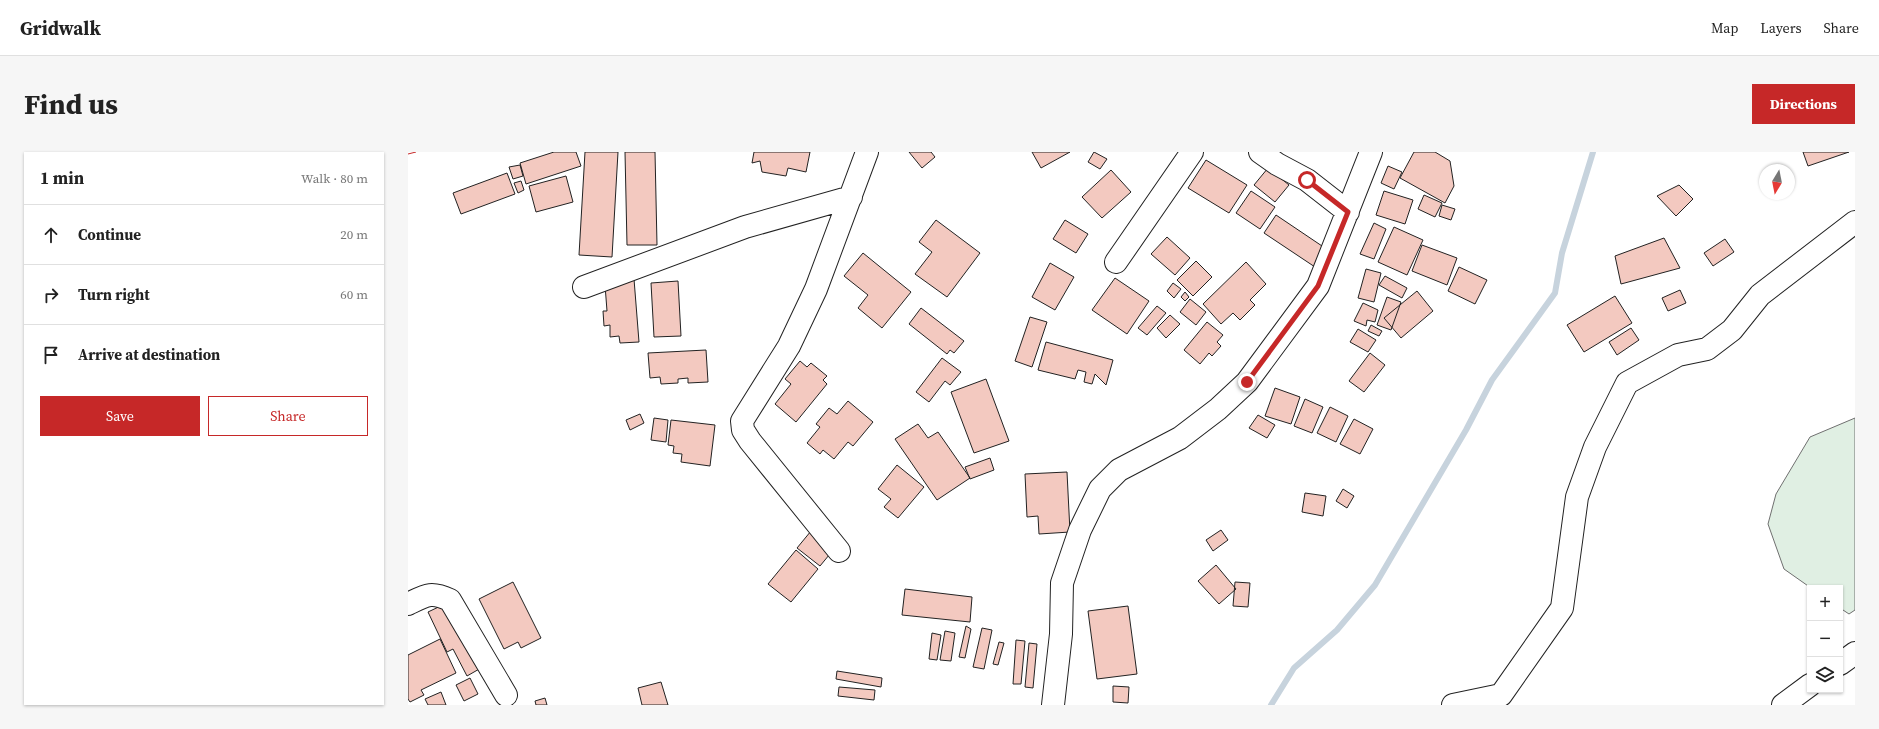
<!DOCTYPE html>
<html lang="en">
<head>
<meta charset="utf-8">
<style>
  body { margin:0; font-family:"Source Serif 4",serif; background:#f6f6f6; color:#222 }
  .controls { position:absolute; right:12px; bottom:12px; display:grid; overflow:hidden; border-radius:0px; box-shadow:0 1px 3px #0004 }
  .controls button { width:36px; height:36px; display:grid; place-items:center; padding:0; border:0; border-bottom:1px solid #e0e0e0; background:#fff; color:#222; font:20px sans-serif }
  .compass { position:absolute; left:1351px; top:12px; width:36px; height:36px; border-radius:50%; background:#fff; box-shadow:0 1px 3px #0004; rotate:190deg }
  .stop { position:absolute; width:12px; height:12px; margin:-9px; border:3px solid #c62828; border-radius:50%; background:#fff }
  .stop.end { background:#c62828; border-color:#fff; box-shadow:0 1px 4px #0008 }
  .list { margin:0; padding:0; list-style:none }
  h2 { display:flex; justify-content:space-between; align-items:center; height:52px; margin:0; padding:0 16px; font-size:17px }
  h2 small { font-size:13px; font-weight:400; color:#767676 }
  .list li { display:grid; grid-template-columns:26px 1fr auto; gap:12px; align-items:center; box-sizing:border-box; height:60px; padding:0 16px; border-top:1px solid #e0e0e0 }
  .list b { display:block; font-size:15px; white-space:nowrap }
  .list em { font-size:13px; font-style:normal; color:#767676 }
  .actions { display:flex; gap:8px; padding:12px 16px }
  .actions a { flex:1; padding:9px 0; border:1px solid #c62828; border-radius:0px; text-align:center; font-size:14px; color:#c62828 }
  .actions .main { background:#c62828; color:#fff }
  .icon { flex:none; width:22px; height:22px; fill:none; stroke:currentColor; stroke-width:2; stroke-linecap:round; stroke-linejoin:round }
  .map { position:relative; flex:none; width:1447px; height:553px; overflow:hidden; border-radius:0px }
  header { display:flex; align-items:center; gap:24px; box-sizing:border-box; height:56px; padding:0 20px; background:#fff; border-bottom:1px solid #e0e0e0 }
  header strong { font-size:19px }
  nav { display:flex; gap:22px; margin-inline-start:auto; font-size:14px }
  .intro { display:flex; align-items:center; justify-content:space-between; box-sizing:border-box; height:96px; padding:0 24px }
  h1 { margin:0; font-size:28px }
  .button { padding:10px 18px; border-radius:0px; background:#c62828; color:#fff; font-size:14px; font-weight:700 }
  main { display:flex; gap:24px; padding:0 24px }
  aside { flex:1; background:#fff; border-radius:0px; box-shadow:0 1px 3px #0004 }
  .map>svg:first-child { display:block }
  .green { fill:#e0efe3; stroke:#6f6f6f }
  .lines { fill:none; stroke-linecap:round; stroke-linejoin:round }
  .stream { stroke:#c7d3dd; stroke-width:6 }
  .building { fill:#f3c9c0; stroke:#222 }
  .minor-casing { stroke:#222; stroke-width:24 }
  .major-casing { stroke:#222; stroke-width:24 }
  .minor { stroke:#fff; stroke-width:22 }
  .major { stroke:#fff; stroke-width:22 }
  .power { stroke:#c62828; stroke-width:1; stroke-dasharray:14 3 2 3; stroke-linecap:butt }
  .route { stroke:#c62828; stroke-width:5 }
</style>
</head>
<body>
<header>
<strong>Gridwalk</strong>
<nav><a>Map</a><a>Layers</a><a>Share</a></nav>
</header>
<div class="intro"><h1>Find us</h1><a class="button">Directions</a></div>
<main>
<aside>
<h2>1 min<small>Walk · 80 m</small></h2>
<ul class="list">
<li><svg class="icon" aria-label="ahead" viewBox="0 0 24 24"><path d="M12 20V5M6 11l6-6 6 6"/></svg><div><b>Continue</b></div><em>20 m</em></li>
<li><svg class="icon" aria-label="right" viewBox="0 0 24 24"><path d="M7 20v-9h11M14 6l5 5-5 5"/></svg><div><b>Turn right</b></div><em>60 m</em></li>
<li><svg class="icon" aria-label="arrive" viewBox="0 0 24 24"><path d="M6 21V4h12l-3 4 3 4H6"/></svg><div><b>Arrive at destination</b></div></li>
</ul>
<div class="actions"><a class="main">Save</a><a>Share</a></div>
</aside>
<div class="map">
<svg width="1447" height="553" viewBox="0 0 1447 553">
  <rect width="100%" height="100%" fill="#fff"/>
  <path class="green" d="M1447,266v192l-6,4 -9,-6v-20h-29l-27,-19 -16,-45 8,-30 34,-57z"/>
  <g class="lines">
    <path class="stream" d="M863,553l23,-37 43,-38 38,-45 91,-155 26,-50 63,-87 7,-40 31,-101"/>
  </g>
  <path class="building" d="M146,0h22l5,14 -55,18 -6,-21z
    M177,0h33l-6,105 -33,-2z
    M217,0h30l2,93h-30z
    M346,0h56l-4,20 -18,-4 -2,8 -24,-4 -2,-11 -8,2z
    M501,0h22l4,5 -13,11z
    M624,0h38l-29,16z
    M686,0l13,7 -7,10 -12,-7z
    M1006,0h21l15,9 4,25 -9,17 -45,-25z
    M1395,0h46l-41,14z
    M798,8l41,25 -18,28 -41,-25z
    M112,13l3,11 -10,3 -4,-12z
    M980,14l14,6 -8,17 -13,-6z
    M860,16l21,17 -14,17 -21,-17z
    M703,18l20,22 -29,26 -20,-21z
    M99,21l8,21 -54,20 -8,-21z
    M158,24l7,26 -37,10 -7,-26z
    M113,29l3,9 -6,3 -4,-10z
    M1271,33l14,14 -17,17 -19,-20z
    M843,39l24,16 -15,22 -24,-16z
    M976,39l29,9 -8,24 -29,-9z
    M1016,43l18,8 -7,14 -17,-8z
    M1034,53l13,4 -4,11 -12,-4z
    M868,63l49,33 -7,21 -54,-36z
    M528,68l44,33 -33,44 -32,-23 17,-22 -13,-10z
    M657,68l23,14 -12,19 -23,-14z
    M966,71l12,6 -12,30 -14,-5z
    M986,75l29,13 -16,35 -29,-13z
    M759,85l23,21 -15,17 -24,-21z
    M1256,86l16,30 -59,16 -6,-28z
    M1317,87l9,13 -21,14 -9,-13z
    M1014,93l35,13 -10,27 -35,-14z
    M455,101l48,39 -29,36 -24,-20 10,-13 -24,-19z
    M788,109l16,16 -19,19 -16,-16z
    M838,110l20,22 -16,16 5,5 -15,15 -7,-7 -12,11 -18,-20z
    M642,111l24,14 -19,33 -23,-13z
    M1051,115l28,13 -12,24 -27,-13z
    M958,117l15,4 -7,29 -16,-4z
    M977,124l22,12 -5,10 -23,-13z
    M707,126l34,23 -22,33 -35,-24z
    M226,127l5,63 -19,1 -1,-7 -9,1v-12l-6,1 -1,-15h4l-2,-26z
    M270,129l3,55 -27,1 -3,-54z
    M765,131l8,6 -7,9 -7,-7z
    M1272,138l6,13 -18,8 -6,-13z
    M1009,139l16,20 -32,27 -17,-20z
    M777,140l4,5 -4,4 -4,-4z
    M1207,144l17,27 -48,29 -17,-27z
    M979,145l14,5 -10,28 -14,-5z
    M782,147l16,13 -10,13 -16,-13z
    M955,151l15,7 -3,12 -8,-2 -1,6 -12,-5z
    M749,154l9,7 -19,22 -9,-7z
    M513,156l43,33 -10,12 -4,-3 -3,4 -38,-30z
    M762,163l10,9 -14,14 -9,-10z
    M622,165l17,5 -15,45 -17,-6z
    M799,170l16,13 -6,7 4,4 -9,10 -3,-3 -9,11 -16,-14z
    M963,173l11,6 -3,5 -11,-5z
    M1223,176l8,12 -22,15 -8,-13z
    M950,177l18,11 -8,12 -18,-10z
    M638,190l67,18 -7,25 -11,-11 -3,10 -8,-2 2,-10 -8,-2 -3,9 -37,-9z
    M298,198l2,32 -20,1v-5l-10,1v4l-17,1 -1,-7 -10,1 -2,-25z
    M962,201l15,12 -21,27 -15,-11z
    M534,206l19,14 -11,13 -5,-4 -16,21 -13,-10z
    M392,209l7,6 4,-4 16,13 -4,4 4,4 -31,38 -21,-18 16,-20 -6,-5z
    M578,227l23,62 -35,12 -23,-61z
    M867,236l25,9 -9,27 -26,-8z
    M897,247l18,8 -11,26 -18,-7z
    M440,249l25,21 -20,24 -5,-4 -14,17 -11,-9 -3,4 -13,-11 13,-16 -4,-3 13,-16 8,6z
    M922,255l18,9 -12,26 -19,-9z
    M232,262l4,9 -14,7 -4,-10z
    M850,263l17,10 -8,13 -18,-10z
    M246,266l14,2 -2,22 -15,-2z
    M946,267l19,10 -13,25 -20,-10z
    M263,268l44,5 -5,41 -29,-4 1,-8 -9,-1 1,-7 -6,-1z
    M510,272l10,14 10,-6 32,46 -33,22 -42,-61z
    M582,306l4,12 -24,9 -5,-12z
    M489,313l27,22 -26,31 -14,-11 7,-8 -13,-10z
    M659,320l3,60 -31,2 -1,-18 -11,1 -2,-43z
    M935,337l11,7 -7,12 -11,-7z
    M897,341l21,3 -3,20 -21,-4z
    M813,378l7,10 -15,11 -7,-11z
    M403,379l23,18 -14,17 -23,-18z
    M388,398l22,19 -27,33 -23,-18z
    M808,413l20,24 -17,15 -21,-23z
    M105,430l28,56 -20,10 -3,-6 -14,7 -25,-50z
    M827,430l15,1 -2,24 -15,-1z
    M497,437l67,8 -2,25 -68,-7z
    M41,450l32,66 -14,8 -14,-27 -6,3 -19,-40z
    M720,454l9,68 -40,5 -9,-68z
    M558,474l5,3 -6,29 -6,-1z
    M574,476l10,2 -8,39 -11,-2z
    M537,479l10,2 -4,28 -11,-1z
    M524,481l9,2 -4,25 -8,-1z
    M32,487l16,34 -35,17 3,5 -14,7 -2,-3v-44z
    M608,488l9,1 -4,43h-8z
    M591,490l5,1 -6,22 -5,-1z
    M621,491l8,1 -4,44 -8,-1z
    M429,519l45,7 -1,9 -45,-8z
    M62,526l8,16 -14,7 -8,-16z
    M253,530l7,23h-26l-4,-17z
    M705,534l16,1 -1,16 -15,-1z
    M431,535l36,3 -1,10 -36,-4z
    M33,540l5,13h-18l-3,-6z
    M137,546l2,7h-11l-1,-4z"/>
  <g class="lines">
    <defs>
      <path id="minor" d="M852,0l17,12 30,16 41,32
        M708,110l76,-110
        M176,135l161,-60 106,-30
        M431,399l-89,-110 -7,-11 -1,-9 47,-75 27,-57 51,-137
        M0,452c18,-9 23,-13 42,-4l56,95
        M645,553l8,-71 1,-51 18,-53 20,-41 19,-19 61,-32 38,-29 29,-27 71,-96 53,-134
        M1045,553l48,-10 61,-87 15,-111 18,-50 32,-64 51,-28 29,-6 25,-19 28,-35 95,-73"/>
      <path id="major" d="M1432,512l15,-11
        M1375,553l27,-20"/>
    </defs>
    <use href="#minor" class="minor-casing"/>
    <use href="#major" class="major-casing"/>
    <use href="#minor" class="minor"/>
    <use href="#major" class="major"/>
    <path class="power" d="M0,2l8,-2"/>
  </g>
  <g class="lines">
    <path class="route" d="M839,230l71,-96 30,-74 -41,-32"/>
  </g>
</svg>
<div class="controls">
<button>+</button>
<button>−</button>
<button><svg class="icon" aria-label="layers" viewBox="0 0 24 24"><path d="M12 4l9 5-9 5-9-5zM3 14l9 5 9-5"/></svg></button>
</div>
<svg class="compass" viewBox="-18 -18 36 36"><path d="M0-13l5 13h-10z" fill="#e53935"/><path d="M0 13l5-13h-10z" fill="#767676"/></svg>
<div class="stop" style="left:899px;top:28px"></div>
<div class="stop end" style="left:839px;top:230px"></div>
</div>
</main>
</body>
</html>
